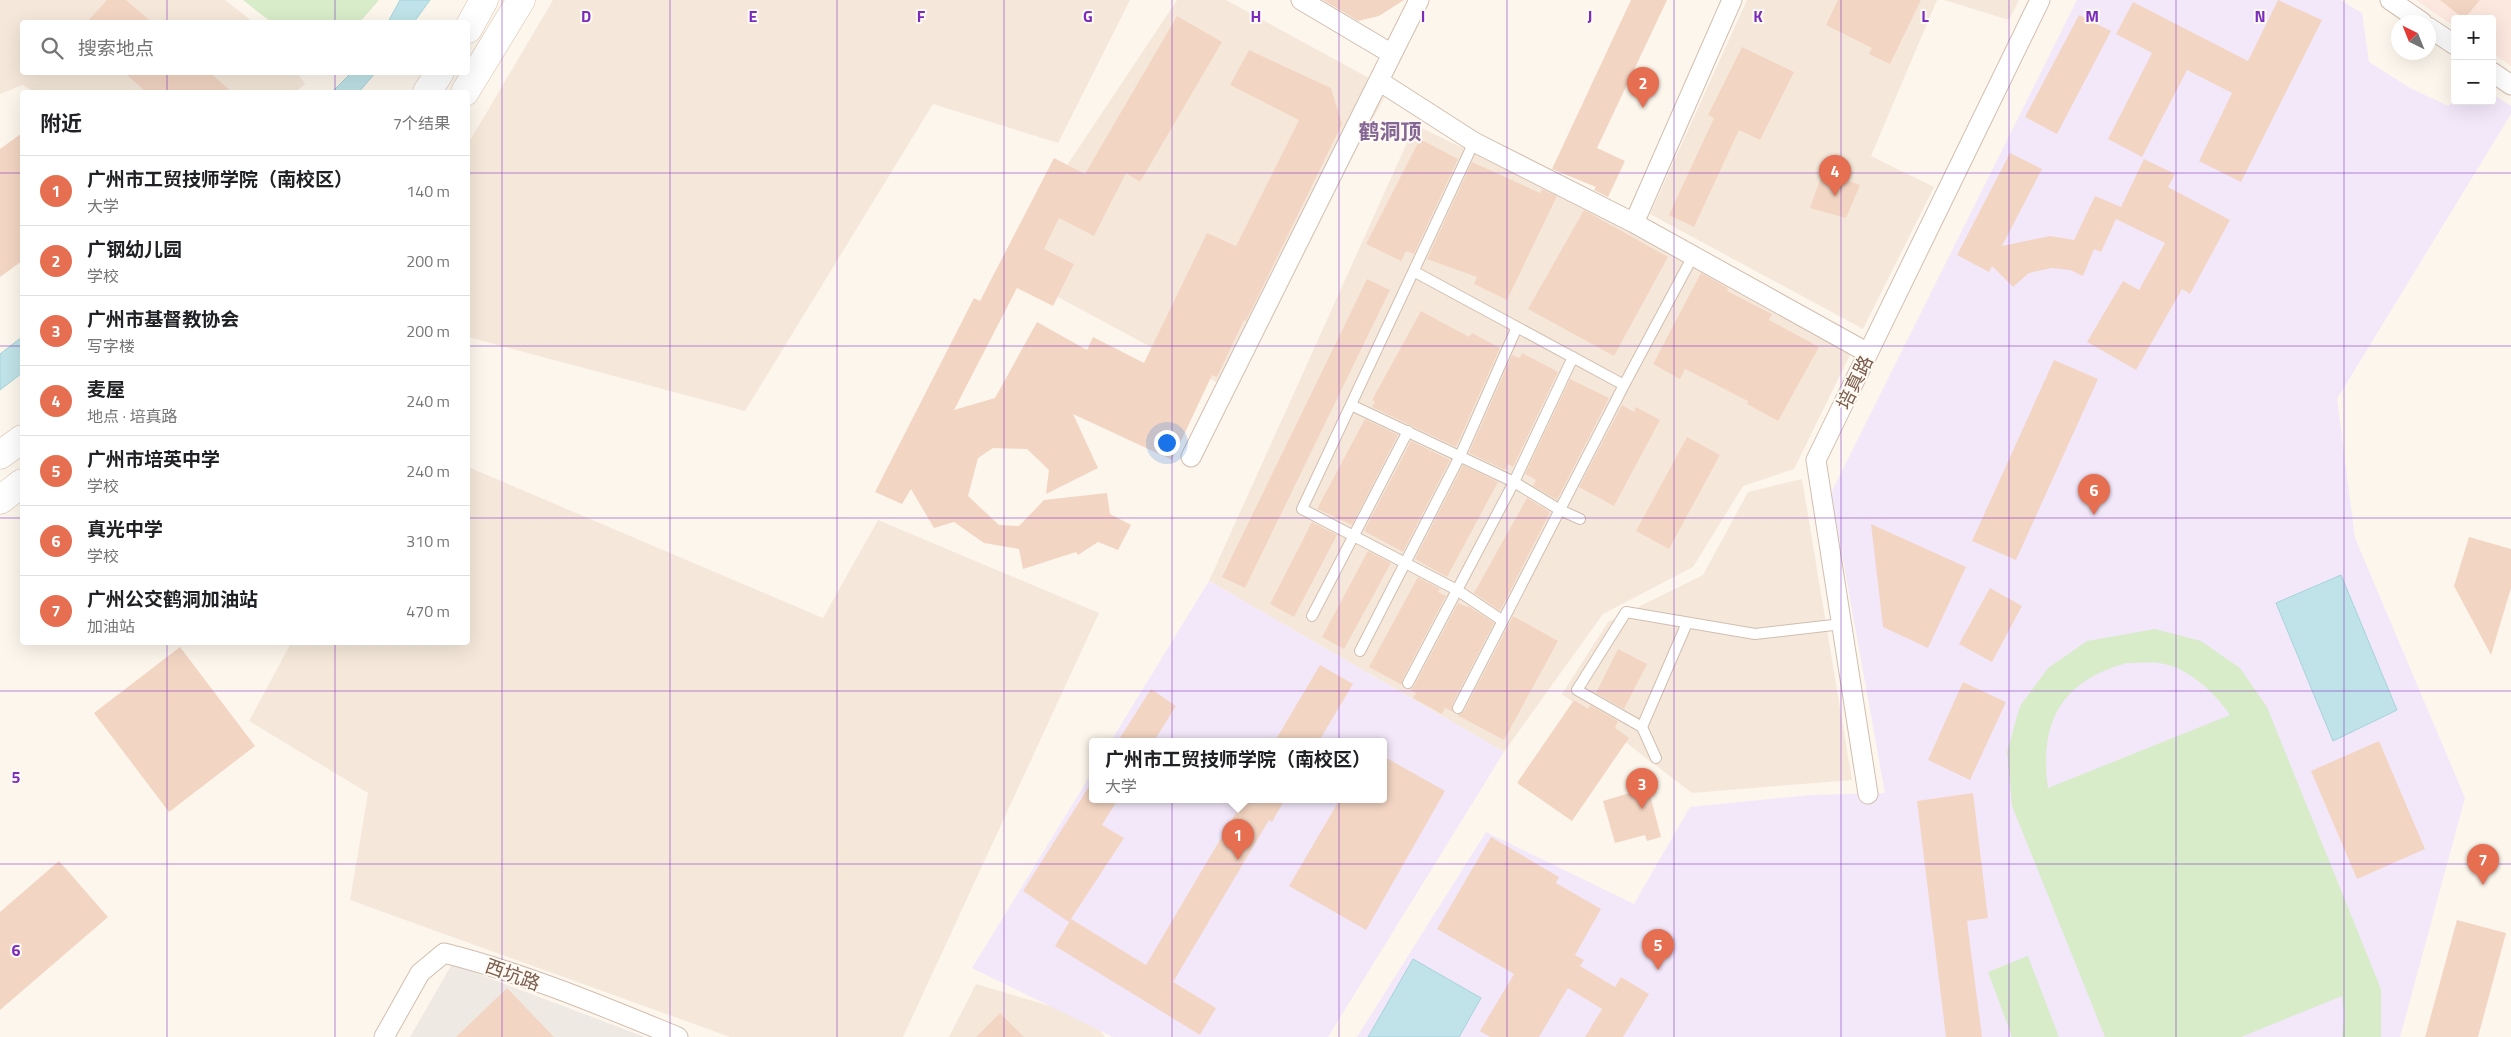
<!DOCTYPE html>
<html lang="zh">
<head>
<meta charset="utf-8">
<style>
  body { margin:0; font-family:"Titillium Web","Noto Sans SC",sans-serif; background:#f6f6f6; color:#202124 }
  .controls { position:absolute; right:15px; top:15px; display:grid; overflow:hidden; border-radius:5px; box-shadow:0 5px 20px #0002 }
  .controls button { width:45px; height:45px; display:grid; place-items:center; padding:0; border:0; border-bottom:1px solid #e0e0e0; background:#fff; color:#202124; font:25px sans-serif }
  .compass { position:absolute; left:2391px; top:15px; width:45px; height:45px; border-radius:50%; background:#fff; box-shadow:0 5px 20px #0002; rotate:317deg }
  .you { position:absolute; left:1166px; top:442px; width:18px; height:18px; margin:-12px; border:4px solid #fff; border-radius:50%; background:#1a73e8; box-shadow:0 0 0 8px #1a73e833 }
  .badge { display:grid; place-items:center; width:32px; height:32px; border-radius:50%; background:#e76f51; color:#fff; font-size:16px; font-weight:700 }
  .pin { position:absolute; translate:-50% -41px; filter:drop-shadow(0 1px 2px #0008) }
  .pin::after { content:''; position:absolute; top:26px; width:18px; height:15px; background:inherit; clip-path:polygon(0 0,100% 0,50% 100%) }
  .popup { position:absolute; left:1089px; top:738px; width:298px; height:65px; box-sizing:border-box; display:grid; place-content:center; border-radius:5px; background:#fff; filter:drop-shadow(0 1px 4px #0005); font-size:16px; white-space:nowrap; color:#757577 }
  .popup b { font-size:19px; color:#202124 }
  .popup::after { content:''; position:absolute; left:50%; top:100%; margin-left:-10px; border:10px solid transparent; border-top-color:#fff }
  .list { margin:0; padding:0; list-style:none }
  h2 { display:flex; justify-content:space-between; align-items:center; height:65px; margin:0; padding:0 20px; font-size:21px }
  h2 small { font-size:16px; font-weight:400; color:#757577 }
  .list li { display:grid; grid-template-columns:32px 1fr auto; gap:15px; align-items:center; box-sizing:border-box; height:70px; padding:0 20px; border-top:1px solid #e0e0e0 }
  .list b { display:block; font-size:19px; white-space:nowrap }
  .list p { margin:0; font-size:16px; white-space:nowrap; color:#757577 }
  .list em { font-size:16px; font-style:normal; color:#757577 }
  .icon { flex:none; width:28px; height:28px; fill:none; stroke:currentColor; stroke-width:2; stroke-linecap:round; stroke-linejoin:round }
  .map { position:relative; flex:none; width:2511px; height:1037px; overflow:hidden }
  .search { position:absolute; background:#fff; box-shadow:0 5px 20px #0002; left:20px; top:20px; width:450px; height:55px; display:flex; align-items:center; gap:12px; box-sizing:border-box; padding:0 18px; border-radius:5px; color:#757577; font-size:19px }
  .panel { position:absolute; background:#fff; box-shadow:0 5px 20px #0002; left:20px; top:90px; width:450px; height:555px; border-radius:5px }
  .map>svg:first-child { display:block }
  .residential { fill:#f5e8da }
  .commercial { fill:#fde8e0 }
  .industrial { fill:#efe9e4 }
  .education { fill:#f3e8fa }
  .green { fill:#d8ecc9; fill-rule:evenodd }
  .water { fill:#bfe3e8; stroke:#a5d3da }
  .building { fill:#f3d5c3 }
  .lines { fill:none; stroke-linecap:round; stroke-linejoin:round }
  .lane-casing { stroke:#d1beb0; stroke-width:12 }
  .street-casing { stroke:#d1beb0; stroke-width:21 }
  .secondary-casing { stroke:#d6c0b0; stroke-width:29 }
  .lane { stroke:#fff; stroke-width:10 }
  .street { stroke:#fff; stroke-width:19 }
  .secondary { stroke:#fff; stroke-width:28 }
  .grid { fill:none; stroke:#7b2cbf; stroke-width:1; stroke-opacity:0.55 }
  .labels { text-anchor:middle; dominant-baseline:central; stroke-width:4; stroke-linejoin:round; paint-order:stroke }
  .street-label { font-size:19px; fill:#7a5c4d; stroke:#fffaf3 }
  .quarter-label { font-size:21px; font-weight:bold; fill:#846695; stroke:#fffaf3 }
  .grid-label { font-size:16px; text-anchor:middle; font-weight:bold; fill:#7b2cbf; stroke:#fffaf3; stroke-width:4; stroke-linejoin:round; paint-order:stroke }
</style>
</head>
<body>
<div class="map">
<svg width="2511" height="1037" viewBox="0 0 2511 1037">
  <rect width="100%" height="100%" fill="#fdf6ec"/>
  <path class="residential" d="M0,0h225l28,22h-231v50h275l8,12 -10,8h-261l-11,-7 -23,9z
    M553,0h577l-72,143 -125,-39 -188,307 -277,-74v-193z
    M1177,0h49l163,89 -162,299 -227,-122z
    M1747,0h190l-66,156 63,31 -71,142 -213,-115z
    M1944,0h75l-10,20z
    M1415,125l145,69 291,159 -57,116 -51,17 -50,81 -90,47 -99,138 -295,-171z
    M468,467l355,151 55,-98 221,93 -196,424h-173l-380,-137 18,-107 -119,-72 42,-78 177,-1z
    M1802,479l50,301 -160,13 -130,-99 46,-72 95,-47 45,-83z
    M976,984l114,34 15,19h-156z"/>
  <path class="commercial" d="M2416,0h95v66l-19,-13v-34h-37v8z"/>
  <path class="industrial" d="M452,964l193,73h-235z"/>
  <path class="education" d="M2077,0h263l22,13 7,49 41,26 38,18 7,-5h37v-7l19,12v8l-174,285 18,139 110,260 -65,239h-1043l129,-205 148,72 56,-97 120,-12 75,-2 -54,-300z
    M1209,581l295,171 -176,285h-215l-141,-69 121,-197v28h290v-58h-272z"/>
  <path class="green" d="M243,0h136l-19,22h-89z
    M2155,629l46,12 39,27 27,39 114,282v48h-39l2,-21 -2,-20 -101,41h-136l-93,-231 -5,-54 13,-46 28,-38 39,-27zM2127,663c10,0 21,-1 32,0 29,4 55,29 71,52l-182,73c-9,-66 13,-107 79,-125z
    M2028,956l31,81h-47l-24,-65z"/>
  <path class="water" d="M400,0h30l-16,22h-26z
    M351,73h24l-16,19h-27z
    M22,337v36l-22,17v-36z
    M2341,575l56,135 -64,31 -57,-138z
    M1413,959l68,39 -22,39h-91z"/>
  <path class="building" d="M107,0h19l26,22h-65z
    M1323,0h81l-25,16 -21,5z
    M1631,0h36l-70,148 28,13 -17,36 -14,-7 2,-3 -44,-18z
    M1838,0h83l-31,64 -21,-10 3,-6 -46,-23z
    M2278,0l44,20 -81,162 -42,-21 33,-68 -45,-23 -45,87 -34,-18 44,-86 -36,-19 17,-32 115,59z
    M2440,0h40l-16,19z
    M2079,15l32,16 -54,103 -32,-17z
    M1177,16l45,26 -82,140 -14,-9 -32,63 -35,-18 -15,31 30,15 -21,42 -36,-18 -63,122 41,-12 42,-76 50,28 6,-13 51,26 63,-130 29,13 63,-126 -69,-35 19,-35 82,38 11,36 -96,197 -2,-1 -27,57 -5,-2 -40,85 -99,-46 25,54 -52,26 3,-24 -22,-21 -34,-1 -15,10 -10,38 31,29 20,1 25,-26 63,-7 3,21 21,11 -13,25 -20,-8 -20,13 -2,-3 -53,17 -4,-20 -35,-6 -30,-21 -20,6 -23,-39 -9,15 -27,-12 99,-194 6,3 74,-143 31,16z
    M1742,47l52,25 -34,68 -21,-10 -45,97 -25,-12 45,-97 -6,-3z
    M124,72h85l23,20h-86z
    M22,133v128l-22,16v-128z
    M1420,139l38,20 -44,95 -8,-3 -5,10 -35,-17z
    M2010,153l32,16 -40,77 48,-10 24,4 21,-44 26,11 23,-48 31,15 -7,13 62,33 -40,74 -8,-5 -46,81 -49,-28 36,-61 16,9 26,-47 -49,-24 -15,33 -7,-3 -11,27 -13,-6 -18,-2 -23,5 -16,14 -21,-21 -3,6 -32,-17z
    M1472,162l68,31 2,-4 15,7 -50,104 -33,-16 3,-7 -50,-18z
    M1823,171l37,14 -14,33 -36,-10z
    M1584,210l84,47 -54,99 -86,-47z
    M1701,273l27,15 -1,3 45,23 -3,6 50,27 -41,74 -31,-17 1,-3 -63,-32 -5,10 -27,-15z
    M1367,279l23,11 -145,298 -23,-11z
    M1421,311l48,26 3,-4 28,15 -44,99 -84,-40 3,-5 -3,-2z
    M1522,353l36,19 -45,95 -5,-3 -3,6 -36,-17 43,-98 8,3z
    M2054,360l44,19 -82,181 -44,-19z
    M1570,379l39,19 -52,102 -24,-14 3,-6 -11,-6z
    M1622,405l12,7 2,-5 24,13 -46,86 -35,-19z
    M1365,419l33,16 -46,90 -35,-16z
    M1687,437l33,18 -51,94 -33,-18z
    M1411,441l39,19 -47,92 -39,-21z
    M1463,465l35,17 -51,95 -32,-18z
    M1527,498l23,14 -50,99 -26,-18z
    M1312,522l25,13 -43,82 -24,-13z
    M1871,524l95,43 -38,81 -45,-21z
    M2469,537l42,12v39l-20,67 -37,-69z
    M1368,551l23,12 -47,86 -22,-12z
    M1418,577l22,12 -2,3 8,4 -44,84v5l-33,-18z
    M1990,588l32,18 -30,56 -33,-18z
    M1458,603l9,4 1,-1 26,17 -42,82 1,7 -8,-4 -3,6 -29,-16 3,-5 -6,-3 4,-4z
    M1513,616l45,25 -54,99 -47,-25 7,-4z
    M180,647l75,99 -86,66 -75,-99z
    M1618,649l29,15 -23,45 -28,-16z
    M1320,665l33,19 -34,57h-44z
    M1963,682l43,20 -36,78 -42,-20z
    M1151,689l25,17 -22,35h-36z
    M1574,700l14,9 2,-4 28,16 -3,7 14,10 -57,83 -55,-38z
    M2379,741l46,108 -68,30 -46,-108z
    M1383,756l62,35 -79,139 -77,-44 51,-87h43z
    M1093,780v19h25l-16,26 22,13 -55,84 -46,-31z
    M1633,792l2,7 15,-4 11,42 -14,4 -2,-6 -30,8 -12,-42z
    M1973,793l15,125 -21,3 15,116h-36l-29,-236z
    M1244,799h41l-13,23 -3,-2 -96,162 43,26 -16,27 -145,-89 16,-27 75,46z
    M1491,837l68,40 -3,6 45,26 -26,46 9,5 -4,6 35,21 6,-10 28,17 -26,43h-38l17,-28 -34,-21 -29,49h-49l-10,-6 34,-57 -77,-45z
    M59,861l49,56 -108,93v-98z
    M2457,920l49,13 -28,104h-53z
    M507,988l47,49h-98z
    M1000,1013l24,24h-48z"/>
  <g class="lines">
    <defs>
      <path id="lane" d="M1474,142l-172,367 155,81 46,31
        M1415,272l209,113
        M1351,405l163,77 46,28 20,9
        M1312,616l96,-185
        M1360,651l100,-195 57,-129
        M1408,683l106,-201 59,-125
        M1458,708l166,-323 69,-129
        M1642,727l45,-104
        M1656,758l-14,-31 -65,-37 49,-78 129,22 87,-10"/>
      <path id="street" d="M1301,0l91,54
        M2390,0l32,22
        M2428,27l27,18
        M2492,72l19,13
        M1379,81l95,61 160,81 234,130
        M1634,223l98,-223
        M1191,457l228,-457
        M1868,794l-52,-334 224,-460
        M384,1037l36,-64 24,-20c80,20 158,53 234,84"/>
      <path id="secondary" d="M468,29l16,-29
        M427,92l13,-20
        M465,92l56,-92
        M0,455l22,-16
        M0,500l22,-17"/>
    </defs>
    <use href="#lane" class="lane-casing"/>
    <use href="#street" class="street-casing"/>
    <use href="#secondary" class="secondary-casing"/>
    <use href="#lane" class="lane"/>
    <use href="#street" class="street"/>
    <use href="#secondary" class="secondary"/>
  </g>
  <path class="grid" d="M167,0v22M335,0v22M502,0v1037M670,0v1037M837,0v1037M1004,0v1037M1172,0v1037M1339,0v1037M1507,0v1037M1674,0v1037M1841,0v1037M2009,0v1037M2176,0v1037M2344,0v1037M167,72v20M335,72v20M0,173h22M468,173h2043M0,346h22M468,346h2043M0,518h22M468,518h2043M167,642v395M335,642v395M0,691h2511M0,864h2511"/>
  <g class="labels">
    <g class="street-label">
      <text transform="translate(1854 382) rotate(-64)">培真路</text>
      <text transform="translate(513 974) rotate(20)">西坑路</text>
    </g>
    <g class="quarter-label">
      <text x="1390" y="131">鹤洞顶</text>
    </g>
  </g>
  <g class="grid-label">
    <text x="586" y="22">D</text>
    <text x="753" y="22">E</text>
    <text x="921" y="22">F</text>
    <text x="1088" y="22">G</text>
    <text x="1256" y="22">H</text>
    <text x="1423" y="22">I</text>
    <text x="1590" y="22">J</text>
    <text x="1758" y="22">K</text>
    <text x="1925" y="22">L</text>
    <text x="2092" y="22">M</text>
    <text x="2260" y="22">N</text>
    <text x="16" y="783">5</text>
    <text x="16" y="956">6</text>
  </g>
</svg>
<div class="controls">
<button>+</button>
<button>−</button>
</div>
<svg class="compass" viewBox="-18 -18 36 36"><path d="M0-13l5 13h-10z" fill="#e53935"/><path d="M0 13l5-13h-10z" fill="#757577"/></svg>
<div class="you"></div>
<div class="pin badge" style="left:1238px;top:860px">1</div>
<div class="popup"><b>广州市工贸技师学院（南校区）</b>大学</div>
<div class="pin badge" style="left:1643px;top:108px">2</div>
<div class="pin badge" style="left:1642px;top:809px">3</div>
<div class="pin badge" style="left:1835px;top:196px">4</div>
<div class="pin badge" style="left:1658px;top:970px">5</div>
<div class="pin badge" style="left:2094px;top:515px">6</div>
<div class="pin badge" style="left:2483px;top:885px">7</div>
<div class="search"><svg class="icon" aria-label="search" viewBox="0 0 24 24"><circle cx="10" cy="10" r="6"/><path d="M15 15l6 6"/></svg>搜索地点</div>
<section class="panel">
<h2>附近<small>7个结果</small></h2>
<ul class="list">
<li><span class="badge">1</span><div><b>广州市工贸技师学院（南校区）</b><p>大学</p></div><em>140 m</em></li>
<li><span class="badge">2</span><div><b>广钢幼儿园</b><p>学校</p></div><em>200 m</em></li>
<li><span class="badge">3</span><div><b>广州市基督教协会</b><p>写字楼</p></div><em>200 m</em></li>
<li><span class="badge">4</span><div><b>麦屋</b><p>地点 · 培真路</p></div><em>240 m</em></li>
<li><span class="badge">5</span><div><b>广州市培英中学</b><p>学校</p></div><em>240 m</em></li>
<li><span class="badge">6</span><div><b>真光中学</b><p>学校</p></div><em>310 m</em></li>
<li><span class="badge">7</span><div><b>广州公交鹤洞加油站</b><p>加油站</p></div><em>470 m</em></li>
</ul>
</section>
</div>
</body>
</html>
